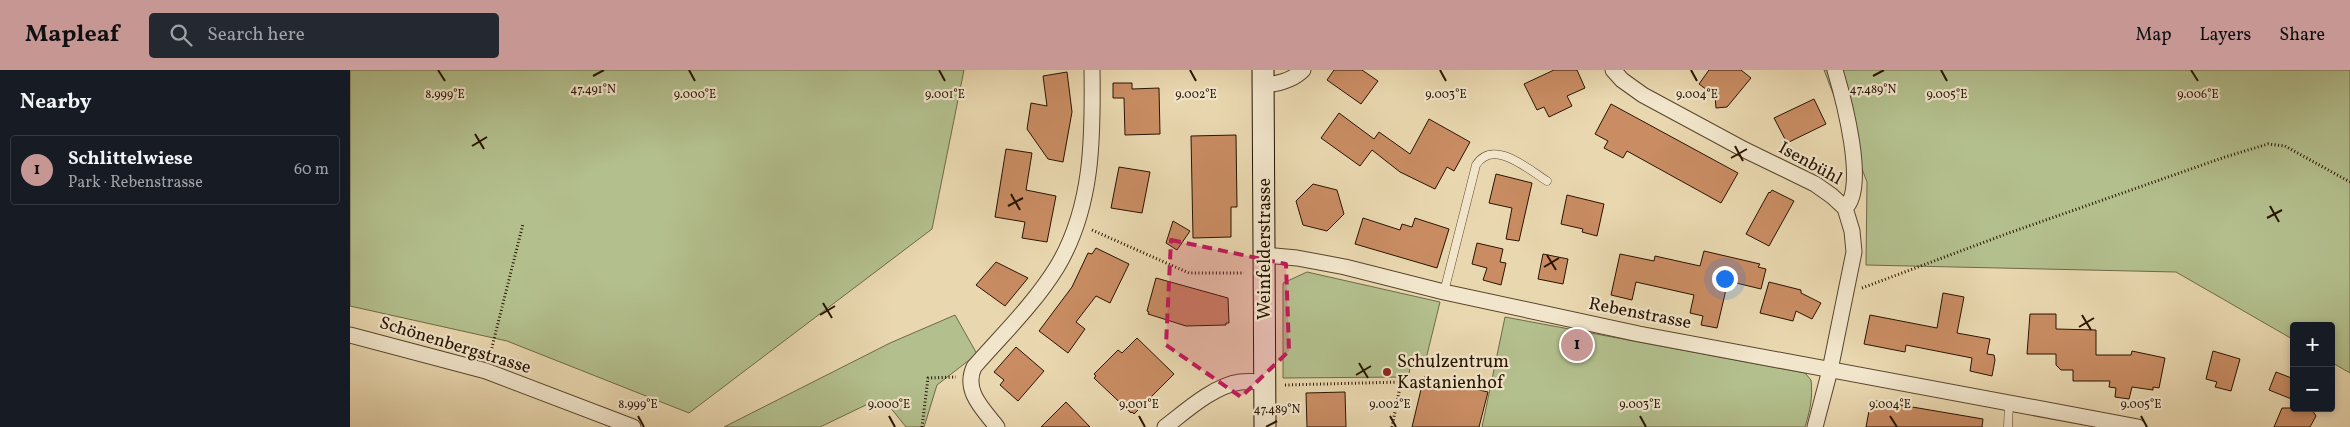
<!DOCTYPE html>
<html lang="en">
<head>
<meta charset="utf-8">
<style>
  body { margin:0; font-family:Vollkorn,serif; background:#242831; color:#f1f3f6 }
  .controls { position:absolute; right:15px; bottom:15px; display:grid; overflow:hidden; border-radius:5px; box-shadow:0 2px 8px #0003 }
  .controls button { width:45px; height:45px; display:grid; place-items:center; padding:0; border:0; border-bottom:1px solid #363941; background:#171b24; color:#f1f3f6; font:25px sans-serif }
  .you { position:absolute; left:1374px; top:208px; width:18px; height:18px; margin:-12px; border:4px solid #fff; border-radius:50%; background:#1a73e8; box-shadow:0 0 0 8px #1a73e833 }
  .badge { display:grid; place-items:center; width:32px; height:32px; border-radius:50%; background:#c59692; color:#111; font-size:16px; font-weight:700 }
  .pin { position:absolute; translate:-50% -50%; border:2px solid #fff; box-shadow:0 1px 5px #0006 }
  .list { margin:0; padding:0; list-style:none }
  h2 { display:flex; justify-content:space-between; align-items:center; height:65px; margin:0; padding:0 20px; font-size:21px }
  h2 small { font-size:16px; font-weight:400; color:#9ea1a6 }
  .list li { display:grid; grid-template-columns:32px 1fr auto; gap:15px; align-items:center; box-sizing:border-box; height:70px; margin:0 10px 10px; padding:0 10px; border:1px solid #363941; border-radius:5px }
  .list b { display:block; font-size:19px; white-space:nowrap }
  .list p { margin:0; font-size:16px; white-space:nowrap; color:#9ea1a6 }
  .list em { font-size:16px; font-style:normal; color:#9ea1a6 }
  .icon { flex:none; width:28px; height:28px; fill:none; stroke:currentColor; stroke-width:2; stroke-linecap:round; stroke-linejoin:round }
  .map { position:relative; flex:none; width:2000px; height:357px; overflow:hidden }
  header { display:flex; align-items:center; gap:30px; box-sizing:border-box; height:70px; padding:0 25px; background:#c59692; color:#111 }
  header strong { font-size:24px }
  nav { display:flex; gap:28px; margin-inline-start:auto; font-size:18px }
  .search { width:350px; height:45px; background:#242831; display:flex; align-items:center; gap:12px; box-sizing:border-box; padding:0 18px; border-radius:5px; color:#9ea1a6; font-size:19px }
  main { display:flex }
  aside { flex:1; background:#171b24 }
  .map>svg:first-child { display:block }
  .green { fill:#b3bf8d; stroke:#6e6a46 }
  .building { fill:#c98c63; stroke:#291400 }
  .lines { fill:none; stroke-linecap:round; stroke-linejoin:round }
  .lane-casing { stroke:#59452c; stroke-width:9 }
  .street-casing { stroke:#59452c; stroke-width:17 }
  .secondary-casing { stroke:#291400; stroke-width:23 }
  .path { stroke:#291400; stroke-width:3; stroke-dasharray:1 2.5; stroke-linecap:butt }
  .lane { stroke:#f1e5cb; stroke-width:8 }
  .street { stroke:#f1e5cb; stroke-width:15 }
  .secondary { stroke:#f1e5cb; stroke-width:21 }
  .marked { fill:#c2185b; fill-opacity:0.2; stroke:#c2185b; stroke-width:4; stroke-dasharray:10 6; stroke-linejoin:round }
  .ticks { fill:none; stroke:#291400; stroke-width:2 }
  .poi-dot { fill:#8f2418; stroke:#f1e5cb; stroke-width:2 }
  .labels { text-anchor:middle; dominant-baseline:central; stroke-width:4.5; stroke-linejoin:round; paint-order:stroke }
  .street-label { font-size:18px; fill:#291400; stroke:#f1e5cb }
  .poi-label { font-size:18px; fill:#291400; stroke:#f1e5cb; text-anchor:start }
  .ticks-label { font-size:12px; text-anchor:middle; fill:#291400; stroke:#f1e5cb; stroke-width:4.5; stroke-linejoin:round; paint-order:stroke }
</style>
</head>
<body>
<header>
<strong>Mapleaf</strong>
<div class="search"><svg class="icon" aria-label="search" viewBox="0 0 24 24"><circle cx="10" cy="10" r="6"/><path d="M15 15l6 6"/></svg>Search here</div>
<nav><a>Map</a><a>Layers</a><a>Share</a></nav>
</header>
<main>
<aside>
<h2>Nearby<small></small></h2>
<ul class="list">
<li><span class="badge">1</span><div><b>Schlittelwiese</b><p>Park · Rebenstrasse</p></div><em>60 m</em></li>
</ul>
</aside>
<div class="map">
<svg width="2000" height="357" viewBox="0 0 2000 357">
  <rect width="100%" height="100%" fill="#e9d7af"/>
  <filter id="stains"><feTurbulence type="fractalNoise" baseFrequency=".004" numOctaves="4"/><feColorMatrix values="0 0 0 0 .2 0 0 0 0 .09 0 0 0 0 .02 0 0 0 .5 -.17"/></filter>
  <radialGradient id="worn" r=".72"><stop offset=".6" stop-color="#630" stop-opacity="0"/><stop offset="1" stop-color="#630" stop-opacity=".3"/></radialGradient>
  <path class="green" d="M0,0h614l-32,159 -243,184 -182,-72 -157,-35z
    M1474,0h526v303l-19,-11v-36h-37v14l-118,-68 -310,-7 1,-83z
    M957,202l133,30 -16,65h-14l-1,8 -7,2 -119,1v-95z
    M605,245l22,39 -40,31 -13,42h-18l-16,-20 -20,-4 -50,24h-96l166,-84z
    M1155,247l300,56 6,7c2,17 -1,31 -6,47h-323z"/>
  <path class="building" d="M984,0h28l16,11 -17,23 -34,-24z
    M1204,0h23l8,18 -18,8 5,10 -23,11 -5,-10 -7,3 -13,-26z
    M1359,0h32l10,8 -24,29 -11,1 -1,-12 -16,-12z
    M717,2l5,40 -9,50 -15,-3 -21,-30 4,-26 16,3 -4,-30z
    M763,13h19v6l27,-1 1,46 -35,1 -1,-37h-11z
    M1464,29l12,25 -39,19 -13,-25z
    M1261,34l127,69 -17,30 -94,-52 -4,7 -19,-10 4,-7 -13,-7z
    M989,43l35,26 5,-7 31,22 19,-35 41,23 -16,29 -7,-4 -12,22 -35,-17 -28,-22 -12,16 -39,-28z
    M886,65l1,72h-6v30l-38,1 -2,-102z
    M656,79l26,4 -6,37 30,6 -9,46 -25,-4 3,-16 -30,-5z
    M769,97l31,5 -8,41 -31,-5z
    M1146,104l36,9 -13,58 -13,-2 6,-31 -23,-5z
    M963,114l24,6 7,24 -17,17 -24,-6 -7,-24z
    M1422,120l22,11 -25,45 -23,-12 23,-42 1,1z
    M1217,125l37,9 -7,32 -15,-4 1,-3 -22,-5z
    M1013,148l37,12 2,-6 10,3 3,-9 34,11 -12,39 -82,-24z
    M823,151l17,10 -13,19 -11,-7z
    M1127,173l26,6 -3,13 6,1 -5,22 -18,-5 4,-12 -15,-4z
    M746,178l33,16 -19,39 -14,-7 -20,26 9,7 -17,24 -29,-22 33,-44 16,-34 4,1z
    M1354,181l56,13 -2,3 8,2 -5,20 -33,-8 -11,47 -16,-3 2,-9 -13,-3 4,-18 -58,-13 -4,18 -21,-5 9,-41 34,7 1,-5 45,10z
    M1193,184l25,5 -5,25 -25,-5z
    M646,192l32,16 -23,28 -29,-21z
    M806,208l72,20 1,25h-3v2l-40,1 -38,-12 1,-2 -2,-1z
    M1419,212l32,8v3l20,10 -9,16 -16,-8 -3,10 -33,-8z
    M1593,223l21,4 -7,36 33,6 -3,15 7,1 1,5 -3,16 -22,-5 2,-13 -66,-13 -1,7 -41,-8 6,-29 67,13z
    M1680,244h26v15l40,1v25h35l1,-4 33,7 -6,30 -6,-1v3l-21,-3 -3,12 -14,-2 1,-9 -7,-1 1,-6h-37v-11h-12l-5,-5v-11h-29z
    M787,268l37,36 -40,40 -2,-2 -1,1 -37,-35 2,-2 -2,-2 24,-24 4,3z
    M666,277l28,24 -26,30 -18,-16 4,-5 -10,-8z
    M1863,281l27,8 -9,32 -16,-4 2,-5 -11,-3z
    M1926,302l18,7v21l-25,-10z
    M1074,307l64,15 -9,35h-67z
    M995,322l1,35h-39l-1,-34z
    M1521,330l112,19 -1,8h-116z
    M716,332l24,25h-49z
    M1932,338h29l5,8 -6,11h-36z"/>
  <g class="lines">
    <defs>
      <path id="lane" d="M1094,222l32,-127c17,-27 52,4 71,16
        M1658,357l1,-24"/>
      <path id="street" d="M1263,0l9,10 21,15 102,55 70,34 17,12 13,12 7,23 2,21 -24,118 -15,57
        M1485,0c8,27 33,119 10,138
        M913,15c15,-1 29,-4 40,-15
        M915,185l32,3 48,9 99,25 195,42 499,93
        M0,265l136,36 147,56
        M647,357c-14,-18 -34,-36 -23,-60 28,-32 61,-64 83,-100 36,-60 36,-129 35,-197
        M815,357c21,-16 48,-41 75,-45 8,-1 17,0 24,0"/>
      <path id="secondary" d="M913,0l2,357"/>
    </defs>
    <use href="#lane" class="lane-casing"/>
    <use href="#street" class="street-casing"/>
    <use href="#secondary" class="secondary-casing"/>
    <path class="path" d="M742,160l97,43h55
      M1512,218l144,-54 219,-77 43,-13 17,2 65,36
      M140,285l33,-131
      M935,315l116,-3 -9,45
      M572,357l6,-49 28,-1"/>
    <use href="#lane" class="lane"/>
    <use href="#street" class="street"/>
    <use href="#secondary" class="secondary"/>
  </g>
  <path class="marked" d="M821,170l115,24 3,87 -48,46 -75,-52z"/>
  <path class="ticks" d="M88,0l7,11M339,0l6,11M589,0l6,11M840,0l6,11M1090,0l6,11M1341,0l6,11M1591,0l6,11M1841,0l7,11M243,6l11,-6M1523,6l11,-6M125,64l9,15M122,76l15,-9M1385,76l8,15M1381,88l16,-9M661,124l9,16M658,136l15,-8M1920,136l9,16M1917,148l15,-8M1197,185l9,15M1194,197l15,-9M473,233l9,15M470,245l15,-9M1732,245l9,15M1729,257l15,-9M1009,293l9,15M1006,305l15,-9M288,346l6,11M539,346l6,11M789,346l6,11M1040,346l6,11M1290,346l6,11M1540,346l7,11M1791,346l6,11M916,357l11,-6"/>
  <circle class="poi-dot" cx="1037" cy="302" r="5"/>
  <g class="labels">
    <g class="street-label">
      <text transform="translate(1460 94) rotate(29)">Isenbühl</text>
      <text transform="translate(915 179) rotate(-90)">Weinfelderstrasse</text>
      <text transform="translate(1290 244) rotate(11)">Rebenstrasse</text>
      <text transform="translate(105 276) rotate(17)">Schönenbergstrasse</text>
    </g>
    <g class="poi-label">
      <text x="1047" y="292">Schulzentrum<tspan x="1047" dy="21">Kastanienhof</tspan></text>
    </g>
  </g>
  <g class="ticks-label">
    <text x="243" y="23">47.491°N</text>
    <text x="1523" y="23">47.489°N</text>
    <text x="95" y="28">8.999°E</text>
    <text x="595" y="28">9.001°E</text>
    <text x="846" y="28">9.002°E</text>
    <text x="1347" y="28">9.004°E</text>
    <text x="1848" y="28">9.006°E</text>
    <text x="345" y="28">9.000°E</text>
    <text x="1096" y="28">9.003°E</text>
    <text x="1597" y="28">9.005°E</text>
    <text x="288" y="338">8.999°E</text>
    <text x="539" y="338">9.000°E</text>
    <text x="789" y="338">9.001°E</text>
    <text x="1040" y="338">9.002°E</text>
    <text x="1290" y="338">9.003°E</text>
    <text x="1540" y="338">9.004°E</text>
    <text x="1791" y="338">9.005°E</text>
    <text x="927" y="343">47.489°N</text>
  </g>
  <rect width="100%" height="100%" filter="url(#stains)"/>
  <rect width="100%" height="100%" fill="url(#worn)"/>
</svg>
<div class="controls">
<button>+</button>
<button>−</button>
</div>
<div class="you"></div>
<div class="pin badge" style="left:1227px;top:275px">1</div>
</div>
</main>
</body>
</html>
